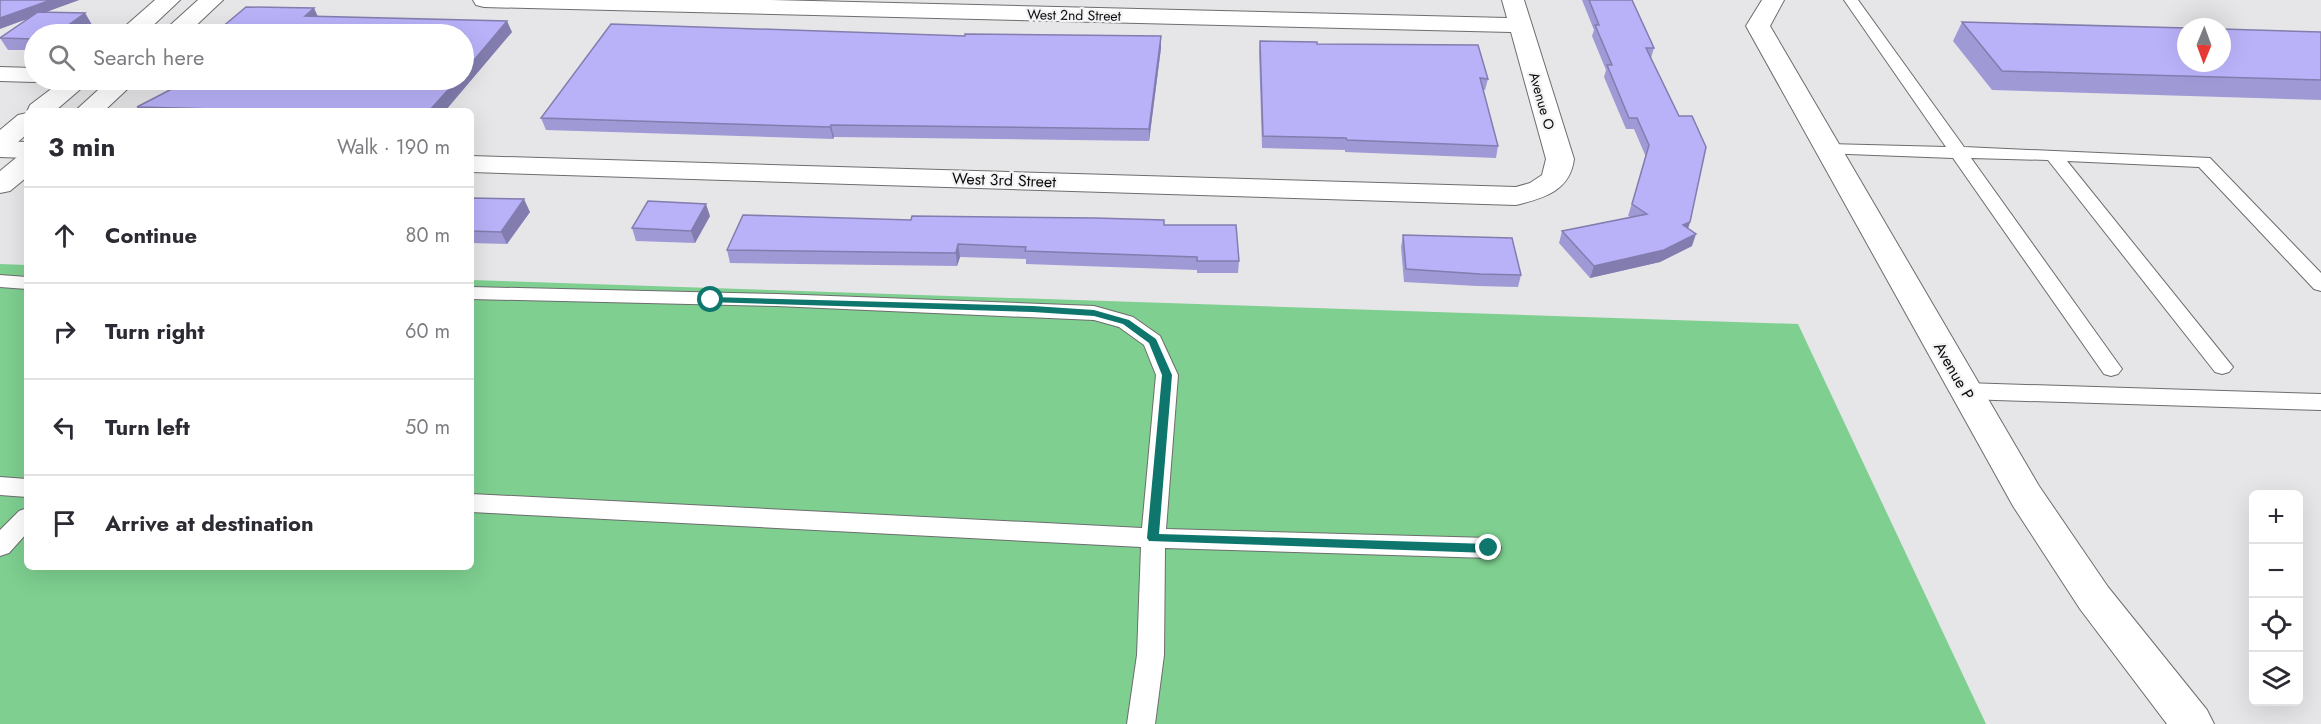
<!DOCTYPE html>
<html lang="en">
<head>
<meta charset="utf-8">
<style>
  body { margin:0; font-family:Jost,sans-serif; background:#f7f7f7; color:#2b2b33 }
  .controls { position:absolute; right:18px; bottom:18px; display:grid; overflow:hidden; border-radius:9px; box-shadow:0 6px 24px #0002 }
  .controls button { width:54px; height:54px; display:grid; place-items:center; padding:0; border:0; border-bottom:2px solid #e1e1e2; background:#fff; color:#2b2b33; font:30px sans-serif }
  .compass { position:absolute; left:2177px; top:18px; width:54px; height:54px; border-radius:50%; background:#fff; box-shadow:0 6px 24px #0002; rotate:181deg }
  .stop { position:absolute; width:18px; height:18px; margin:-14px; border:4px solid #0f766e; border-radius:50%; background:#fff }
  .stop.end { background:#0f766e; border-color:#fff; box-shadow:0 2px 6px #0008 }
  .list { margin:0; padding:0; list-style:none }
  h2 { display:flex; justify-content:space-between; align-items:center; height:78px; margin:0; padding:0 24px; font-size:26px }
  h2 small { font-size:20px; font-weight:400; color:#7c7c81 }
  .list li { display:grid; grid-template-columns:39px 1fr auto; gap:18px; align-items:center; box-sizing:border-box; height:96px; padding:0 24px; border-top:2px solid #e1e1e2 }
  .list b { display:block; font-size:22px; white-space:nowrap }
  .list em { font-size:20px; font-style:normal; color:#7c7c81 }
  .icon { flex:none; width:33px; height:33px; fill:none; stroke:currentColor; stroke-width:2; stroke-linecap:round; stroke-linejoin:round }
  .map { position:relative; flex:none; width:2321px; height:724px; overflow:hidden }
  .search { position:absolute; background:#fff; box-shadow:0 6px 24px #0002; left:24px; top:24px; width:450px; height:66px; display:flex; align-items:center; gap:15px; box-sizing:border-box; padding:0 21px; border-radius:33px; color:#7c7c81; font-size:22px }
  .panel { position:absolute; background:#fff; box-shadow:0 6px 24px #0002; left:24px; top:108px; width:450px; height:462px; border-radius:9px }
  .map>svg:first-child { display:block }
  .green { fill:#7ecf90 }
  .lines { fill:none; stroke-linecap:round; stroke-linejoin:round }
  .service-casing { stroke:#6d6d6e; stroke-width:2 }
  .minor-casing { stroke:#6d6d6e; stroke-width:2 }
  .secondary-casing { stroke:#6d6d6e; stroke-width:2 }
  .service { fill:#fff; fill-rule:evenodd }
  .minor { fill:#fff; fill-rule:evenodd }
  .secondary { fill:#fff; fill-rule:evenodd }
  .wall { fill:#9f99d6 }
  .shaded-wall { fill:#827dae }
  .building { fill:#b9b2f9; stroke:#827dae; stroke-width:1.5 }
  .route { fill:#0f766e }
  .labels { text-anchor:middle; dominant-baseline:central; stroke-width:4.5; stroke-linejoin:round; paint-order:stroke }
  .far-street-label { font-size:14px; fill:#0c0c0c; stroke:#f3f3f5 }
  .street-label { font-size:16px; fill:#0c0c0c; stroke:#f3f3f5 }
</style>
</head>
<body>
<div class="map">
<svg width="2321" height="724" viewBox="0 0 2321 724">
  <rect width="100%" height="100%" fill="#e6e6e8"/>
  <path class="green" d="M0,264l27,1v302h444v-287l1327,44 188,400h-1986z"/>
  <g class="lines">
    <defs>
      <path id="service" d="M1844,0h14l106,147 246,11 111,115v18l-7,-2 -115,-122 -132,-6 166,206 -4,5 -7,2 -7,-2 -167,-212 -77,-2 151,211 -4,5 -7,2 -7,-2 -151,-216 -131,-5 -3,-4 3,-4 6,-1 118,3z
        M0,275l27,2v12l-27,-2z
        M471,287l306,7 317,12 39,11 27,19 18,39 -12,154 323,9 9,3 3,7 -3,7 -9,3 -324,-10 -1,107 -9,69h-28l10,-69 4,-108 -670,-35v-18l671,34 14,-153 -12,-30 -25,-18 -25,-7 -317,-14 -306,-7z
        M1965,383l356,11v16l-356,-11 -8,-3 -3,-5 3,-5z
        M0,477l27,2v18l-27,-2z
        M27,508v25l-18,20 -9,3v-26l19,-19z"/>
      <path id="minor" d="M473,0h298l736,18 -5,-18h22l50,159c-4,32 -30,39 -58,46l-1045,-33v-16l1045,31 14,-4 12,-8 4,-16 -35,-127 -1027,-25 -8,-2z
        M1762,0h22l-14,26 269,460 69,101 99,123 7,14h-47l-87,-115 -67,-103 -267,-480z
        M0,67l34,1v12h9l-9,2 -34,-1z
        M0,141l27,1v16l-27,-1z"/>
      <path id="secondary" d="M155,0h25l-36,34h-26l4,-5z
        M198,0h25l-36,34h-25l4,-5z
        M63,80h28l-36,31 -28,1 3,-7z
        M109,80h28l-33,31h-29z
        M27,113v21l-17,15 -10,2v-21l18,-15z
        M27,155v22l-17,14 -10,2v-22l17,-14z"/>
    </defs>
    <use href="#service" class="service-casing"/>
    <use href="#minor" class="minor-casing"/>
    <use href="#secondary" class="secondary-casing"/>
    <use href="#service" class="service"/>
    <use href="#minor" class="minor"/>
    <use href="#secondary" class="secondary"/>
  </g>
  <path class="wall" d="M0,0h79l-34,12 40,1 7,12 -13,9h-45v16h-26l-8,-12 29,-20z
    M1582,0h50l22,48 -3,10 39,164 -2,7 4,17 -32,16 -70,16 -31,-35 3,-12 68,-14 -2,-1 18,-59 -12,-28h-8l-22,-52 2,-7 -14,-34 2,-6z
    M318,17l194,15 -67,79h-306l-2,-4z
    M1962,22l359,10v68l-329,-10 -39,-49z
    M965,36l196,12 -12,93 -315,-4 -1,2 -287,-9 -5,-12z
    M1260,41l57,3 171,35 -3,11h-2l15,56 -2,12 -151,-6v-2l-83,-2 -3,-96z
    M471,198l59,14 -23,32 -36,-1z
    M710,216l-15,27 -59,-2 -4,-13z
    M1164,225l75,36 -1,12h-41v-3l-171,-6v-5l-66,-2 -3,9 -227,-3 -3,-13z
    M1403,235l118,40 -3,12 -41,-1 -73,-4 -3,-35z"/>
  <path class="shaded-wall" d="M51,0h28l-79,29v-11z
    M314,8l5,11 -14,-3z
    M85,13l7,12 -13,9h-23z
    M507,21l5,11 -67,79h-16l28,-31h7v-8z
    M1161,36v12l-12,93v-12z
    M831,125l3,12 -1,2 -3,-12z
    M524,199l6,13 -23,32 -6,-12z
    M706,204l4,12 -15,27 -4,-12z
    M1690,222l-4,12 -3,-9z
    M1696,234l-4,12 -32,16 -70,16 4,-12z
    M958,244l2,13 -3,9 -1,-13z"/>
  <path class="building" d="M0,0h51l-51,18z
    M1589,0h43l22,48h-8l33,68h13l14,31 -16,75 -7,3 13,9 -32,16 -70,16 -32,-35 85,-17 -15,-10 17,-59 -12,-27h-8l-22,-53h5l-17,-40h4z
    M246,7l68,1 -9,8 202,5 -43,51v-38h-250z
    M38,12l47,1 -29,21h-22v5l-34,-1z
    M1962,22l224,6v35h36v-34l99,3v48l-319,-9z
    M611,24l354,12v-2l196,2 -12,93 -318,-4 -1,2 -289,-9z
    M1260,41l57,1v2l161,1 10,34 -8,-1 18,68 -151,-6 -1,-2 -83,-2z
    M189,80h268l-28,31h-128l-164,-4z
    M471,198l53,1 -23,33 -30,-1z
    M648,201l58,3 -15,27 -59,-3z
    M743,215l168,5 1,-4 183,2 69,2v5h72l3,36h-42v-4l-172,-6 1,-4 -68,-3 -2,9 -229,-3z
    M1403,235l109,3 9,37 -41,-1 -74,-5z"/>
  <path class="route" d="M711,297l322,9 61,4 35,10 27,19 16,36 -13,159 330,10 5,4 -5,5 -340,-12 -2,-3 15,-163 -13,-32 -26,-19 -29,-8 -61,-4 -325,-10 -1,-2z"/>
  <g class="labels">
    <g class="far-street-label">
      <text transform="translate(1074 15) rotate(1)">West 2nd Street</text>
      <text transform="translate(1542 101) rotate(74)">Avenue O</text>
    </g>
    <g class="street-label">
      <text transform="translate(1004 180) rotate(2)">West 3rd Street</text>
      <text transform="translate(1954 371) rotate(60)">Avenue P</text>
    </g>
  </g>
</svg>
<div class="controls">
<button>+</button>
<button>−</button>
<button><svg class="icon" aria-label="locate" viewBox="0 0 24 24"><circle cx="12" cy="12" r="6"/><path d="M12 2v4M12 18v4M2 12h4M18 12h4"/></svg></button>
<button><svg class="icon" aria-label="layers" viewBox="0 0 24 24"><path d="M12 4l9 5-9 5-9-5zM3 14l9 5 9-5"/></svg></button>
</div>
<svg class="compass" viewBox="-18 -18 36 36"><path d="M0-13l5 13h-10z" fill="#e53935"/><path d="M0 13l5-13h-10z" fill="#7c7c81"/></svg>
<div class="stop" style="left:711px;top:300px"></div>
<div class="stop end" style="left:1489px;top:548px"></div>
<div class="search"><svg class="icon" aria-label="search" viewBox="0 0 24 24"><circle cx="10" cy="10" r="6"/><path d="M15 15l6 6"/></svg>Search here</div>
<section class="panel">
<h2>3 min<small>Walk · 190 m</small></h2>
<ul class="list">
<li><svg class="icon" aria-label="ahead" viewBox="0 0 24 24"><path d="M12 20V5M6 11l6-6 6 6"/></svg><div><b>Continue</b></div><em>80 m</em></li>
<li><svg class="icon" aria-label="right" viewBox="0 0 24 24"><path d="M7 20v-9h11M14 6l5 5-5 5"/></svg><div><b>Turn right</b></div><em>60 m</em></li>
<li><svg class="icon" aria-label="left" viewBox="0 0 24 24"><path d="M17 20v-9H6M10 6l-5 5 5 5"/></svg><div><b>Turn left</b></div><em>50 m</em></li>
<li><svg class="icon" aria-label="arrive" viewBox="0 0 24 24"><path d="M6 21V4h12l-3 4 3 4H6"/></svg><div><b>Arrive at destination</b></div></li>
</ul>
</section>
</div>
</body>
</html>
